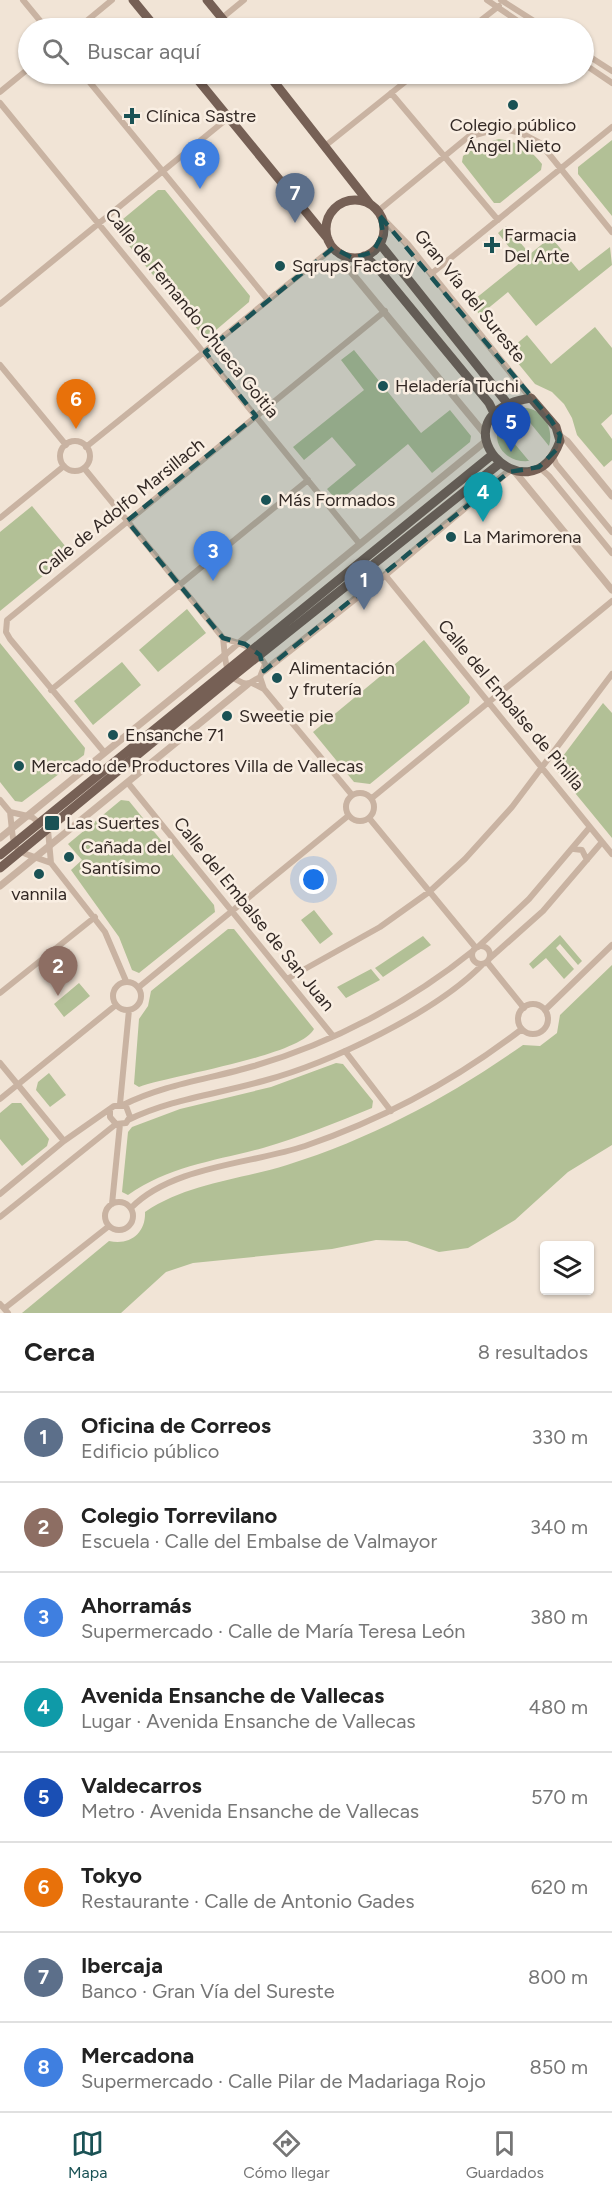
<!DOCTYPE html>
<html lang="es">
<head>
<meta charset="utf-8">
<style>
  body { margin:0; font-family:Figtree,sans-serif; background:#f2f2f2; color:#222 }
  .controls { position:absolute; right:18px; bottom:18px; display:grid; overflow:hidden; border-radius:6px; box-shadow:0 2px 4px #0004 }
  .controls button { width:54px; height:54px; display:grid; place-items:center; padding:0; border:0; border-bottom:2px solid #e0e0e0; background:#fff; color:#222; font:30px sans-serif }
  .you { position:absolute; left:314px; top:880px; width:21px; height:21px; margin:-15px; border:4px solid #fff; border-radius:50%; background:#1a73e8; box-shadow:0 0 0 9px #1a73e833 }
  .badge { display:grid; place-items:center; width:39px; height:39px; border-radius:50%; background:#1a5255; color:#fff; font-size:20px; font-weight:700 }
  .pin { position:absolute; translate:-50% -50px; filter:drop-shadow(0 2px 3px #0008) }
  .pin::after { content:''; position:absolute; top:32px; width:21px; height:18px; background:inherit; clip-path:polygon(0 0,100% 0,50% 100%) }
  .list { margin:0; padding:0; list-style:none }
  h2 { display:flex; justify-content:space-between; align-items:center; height:78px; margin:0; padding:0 24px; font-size:26px }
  h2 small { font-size:20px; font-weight:400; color:#767676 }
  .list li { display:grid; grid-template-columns:39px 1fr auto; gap:18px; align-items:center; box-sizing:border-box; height:90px; padding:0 24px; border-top:2px solid #e0e0e0 }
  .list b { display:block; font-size:22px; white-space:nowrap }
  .list p { margin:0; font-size:20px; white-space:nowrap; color:#767676 }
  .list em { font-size:20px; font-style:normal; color:#767676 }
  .icon { flex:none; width:33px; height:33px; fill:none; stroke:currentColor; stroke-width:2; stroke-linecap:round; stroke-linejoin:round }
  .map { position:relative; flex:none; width:612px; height:1313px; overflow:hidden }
  .search { position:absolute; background:#fff; box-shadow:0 2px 4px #0004; left:18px; right:18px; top:18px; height:66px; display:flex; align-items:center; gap:15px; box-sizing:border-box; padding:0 21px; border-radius:33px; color:#767676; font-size:22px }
  .sheet { height:798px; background:#fff }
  nav { display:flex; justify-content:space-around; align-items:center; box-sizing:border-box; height:84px; border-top:2px solid #e0e0e0; background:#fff; font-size:16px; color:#767676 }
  nav a { display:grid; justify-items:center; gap:3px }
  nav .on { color:#1a5255 }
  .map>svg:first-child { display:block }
  .green { fill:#b2c096 }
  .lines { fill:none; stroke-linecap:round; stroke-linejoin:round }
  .minor { stroke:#c9b3a2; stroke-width:6 }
  .tertiary { stroke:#c9b3a2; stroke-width:7 }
  .primary { stroke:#766055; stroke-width:9 }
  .marked { fill:#1a5255; fill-opacity:0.2; stroke:#1a5255; stroke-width:4.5; stroke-dasharray:12 8; stroke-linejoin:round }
  .poi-dot { fill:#1a5255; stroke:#f9eee2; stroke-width:2 }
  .labels { text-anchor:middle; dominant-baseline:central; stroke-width:5; stroke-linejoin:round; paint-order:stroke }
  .poi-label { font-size:18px; fill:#332925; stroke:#f9eee2; text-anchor:start }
  .street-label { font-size:18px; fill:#332925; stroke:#f9eee2 }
</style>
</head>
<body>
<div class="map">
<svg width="612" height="1313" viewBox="0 0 612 1313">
  <rect width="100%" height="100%" fill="#f1e4d6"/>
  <path class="green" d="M499,139c19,3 31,10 43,25l-1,6 -41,33h-6l-32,-41 1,-6 17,-12z
    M612,140v76l-34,-42v-7z
    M158,190h7l85,106 -1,6 -40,34 -7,-1 -85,-104v-7z
    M506,226l24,28 21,-17 28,34 31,-24 2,18 -76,61 -28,-34 -28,23 -10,-12 51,-41 -23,-29z
    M595,327l17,21v66l-11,10 11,15v21l-8,7 -27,-32 -5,-17 -8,-14 -12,-12 -17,-8 -27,-33 19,-16 24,29z
    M354,350l67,83 29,-23 21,26 -1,6 -38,31 -24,-29 -70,58 -11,-13 29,-24 -24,-28 -28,23 -11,-13 71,-57 -23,-30z
    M518,408c22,-3 37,17 31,38z
    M499,425l30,36c-21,2 -38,-15 -30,-36z
    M32,506l39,47 -71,58v-79z
    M187,609l19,24 -48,39 -19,-22z
    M424,640l46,57 -1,6 -99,81 -16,-2 -41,-50z
    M0,643l85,105 -1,7 -62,47 -7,-1 -15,-19z
    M122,662l19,23 -48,40 -19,-24z
    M603,703l9,10v125l-55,-67v-7z
    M121,800l8,1 85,104 1,7 -76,61 -7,-3 -13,-33 -48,-67 11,-10 -14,-16z
    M314,910l19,24 -13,10 -19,-24z
    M228,929h6l80,100c-14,27 -142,46 -175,58l-5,-3 5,-65 9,-13 3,-15z
    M560,935l22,26 -4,4 -18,-21 -4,4 18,21 -10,10 -18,-21 -13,11 -4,-5z
    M423,936l8,9 -48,32 -8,-9z
    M612,965v180l-44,27 -53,48 -47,28 -29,4 -32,-11 -31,-1 -44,9 -139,14 -27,9 -45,41h-99l87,-72c21,5 37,-8 36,-29 43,-29 94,-32 142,-47 86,-27 162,-68 236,-120l17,1 17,-13 3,-18z
    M371,969l9,11 -34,18 -9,-11z
    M79,983l11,13 -26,21 -10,-13z
    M336,1063l7,1 30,37 -1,7c-36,15 -72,29 -109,40 -48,13 -93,18 -135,47l-6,-3 6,-60 4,-5 48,-18 91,-22z
    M49,1073l17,22 -16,12 -14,-17 2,-8z
    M12,1103h9l28,36 -2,7 -25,20 -22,-27v-26z"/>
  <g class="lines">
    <path class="minor" d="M23,0l23,28
      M487,0l41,28
      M501,0l44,28
      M222,18l22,-18
      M78,28l34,-28
      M471,28l28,-22
      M584,53l28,18
      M584,64l28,19
      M83,74l185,226
      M274,81l10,-7
      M0,92l28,-23
      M391,93l107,127
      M0,103l359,440
      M325,146l90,-72
      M378,211l90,-74 32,-9 21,5 19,10 72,89
      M431,274l181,-147
      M0,304l228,-186
      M0,365l66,80
      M60 456a15 15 0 1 1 30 0a15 15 0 1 1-30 0Z
      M86,447l247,-199
      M553,456l3,8 56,68
      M539,467l10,9 63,77
      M84,468l139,170c3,21 -1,41 25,46l12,-7 5,-13c-10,-18 -24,-20 -42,-26
      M0,518l64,-52
      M385,575l227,279
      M225,655l14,-12
      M252,683l12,6 -4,-12
      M264,689l88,106
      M51,690l257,-210
      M104,752l-94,-113 -4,-7 1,-12 378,-309
      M128,783l205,253
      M346 807a14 14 0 1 1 28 0a14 14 0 1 1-28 0Z
      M372,798l240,-197
      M0,800l10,12
      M369,818l107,130
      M574,849l8,1 5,10
      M51,863c-41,-15 -36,-8 -41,-51l22,5 16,13 3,33 54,69 21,49
      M472 955a9 9 0 1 1 18 0a9 9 0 1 1-18 0Z
      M478,947l51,-48 61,-72
      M489,959l54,-48 59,-69
      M487,962l37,46
      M287,979l93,-52 49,-35 36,-33 47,-52 100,-133
      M113 996a14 14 0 1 1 28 0a14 14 0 1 1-28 0Z
      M139,987l209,-171
      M0,993l95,-76
      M518 1019a15 15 0 1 1 30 0a15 15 0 1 1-30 0Z
      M545,1010l67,-65
      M345,1051l46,60
      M0,1063l64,78
      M0,1099l116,-94
      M120,1104l9,-94
      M123,1105c42,-21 87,-26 131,-39 79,-23 156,-64 220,-116
      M128,1120c43,-21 90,-26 135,-39 67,-18 172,-68 220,-117
      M0,1194l64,-53 50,-35h12l4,11 -4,6 -10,1 -6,-7v-6
      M105 1216a14 14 0 1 1 28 0a14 14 0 1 1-28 0Z
      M112,1204l8,-80
      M131,1208c41,-42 120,-44 174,-62 79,-27 152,-67 217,-117
      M0,1217l116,-93
      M0,1304l8,9
      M5,1308l104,-82"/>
    <path class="tertiary" d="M380,216l28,29 123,153
      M342,255l9,17 134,162
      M560,436l7,5 45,55
      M515,472l97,118
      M239,643l247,-202
      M264,671l121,-96 125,-105
      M0,838l225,-183
      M0,886l248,-202"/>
    <path class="primary" d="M133,0l23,28
      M207,0l23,28
      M193,74l135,165
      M268,74l102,130
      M326 229a29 29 0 1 1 58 0a29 29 0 1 1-58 0Z
      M380,244l127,159
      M364,256l13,11 112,136 5,10
      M531,398l25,29 4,14c-31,83 -133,-26 -29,-43z
      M0,855l492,-400
      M0,868l232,-191 267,-213"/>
  </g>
  <path class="marked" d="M380,216l171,204 9,15 -2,13 -19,19 -30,5 -245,199 -4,-16 -15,-11 -22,-6 -96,-117 129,-105 -51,-64 128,-104 20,10 20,-6 10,-19z"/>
  <g class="poi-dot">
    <circle cx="513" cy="105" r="6"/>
    <path d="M129 107h6v6h6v6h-6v6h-6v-6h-6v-6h6z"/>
    <path d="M489 236h6v6h6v6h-6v6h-6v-6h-6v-6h6z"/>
    <circle cx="280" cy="266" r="6"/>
    <circle cx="383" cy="386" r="6"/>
    <circle cx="266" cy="500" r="6"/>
    <circle cx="451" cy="537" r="6"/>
    <circle cx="277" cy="678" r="6"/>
    <circle cx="227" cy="716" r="6"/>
    <circle cx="113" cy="735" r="6"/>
    <circle cx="19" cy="766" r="6"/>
    <rect x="44" y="815" width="16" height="16" rx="3"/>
    <circle cx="69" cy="857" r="6"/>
    <circle cx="39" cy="874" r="6"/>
  </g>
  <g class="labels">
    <g class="poi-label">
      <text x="146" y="116">Clínica Sastre</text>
      <text x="513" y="125" text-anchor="middle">Colegio público<tspan x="513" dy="21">Ángel Nieto</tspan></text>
      <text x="504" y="235">Farmacia<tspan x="504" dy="21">Del Arte</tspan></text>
      <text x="292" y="266">Sqrups Factory</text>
      <text x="395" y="386">Heladería Tuchi</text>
      <text x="278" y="500">Más Formados</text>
      <text x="463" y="537">La Marimorena</text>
      <text x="289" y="668">Alimentación<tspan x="289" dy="21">y frutería</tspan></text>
      <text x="239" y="716">Sweetie pie</text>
      <text x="125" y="735">Ensanche 71</text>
      <text x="31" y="766">Mercado de Productores Villa de Vallecas</text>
      <text x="66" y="823">Las Suertes</text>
      <text x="81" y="847">Cañada del<tspan x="81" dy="21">Santísimo</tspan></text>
      <text x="39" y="894" text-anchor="middle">vannila</text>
    </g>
    <g class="street-label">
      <text transform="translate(470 296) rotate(51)">Gran Vía del Sureste</text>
      <text transform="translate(192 313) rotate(51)">Calle de Fernando Chueca Goitia</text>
      <text transform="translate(121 507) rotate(-39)">Calle de Adolfo Marsillach</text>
      <text transform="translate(511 705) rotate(50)">Calle del Embalse de Pinilla</text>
      <text transform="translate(254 914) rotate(51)">Calle del Embalse de San Juan</text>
    </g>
  </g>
</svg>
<div class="controls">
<button><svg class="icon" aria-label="layers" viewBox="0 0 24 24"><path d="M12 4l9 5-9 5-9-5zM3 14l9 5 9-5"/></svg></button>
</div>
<div class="you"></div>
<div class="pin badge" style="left:364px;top:610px;background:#5c6f8a">1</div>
<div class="pin badge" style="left:58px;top:996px;background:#8d6e63">2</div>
<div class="pin badge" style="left:213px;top:581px;background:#3f7fe0">3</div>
<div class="pin badge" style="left:483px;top:522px;background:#0f9aa8">4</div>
<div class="pin badge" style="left:511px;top:452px;background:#1a4fb4">5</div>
<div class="pin badge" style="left:76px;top:429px;background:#e8710a">6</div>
<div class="pin badge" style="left:295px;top:223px;background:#5c6f8a">7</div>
<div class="pin badge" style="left:200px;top:189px;background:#3f7fe0">8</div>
<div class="search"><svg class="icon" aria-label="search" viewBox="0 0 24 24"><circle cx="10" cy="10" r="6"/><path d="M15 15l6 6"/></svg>Buscar aquí</div>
</div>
<section class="sheet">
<h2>Cerca<small>8 resultados</small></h2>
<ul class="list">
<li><span class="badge" style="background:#5c6f8a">1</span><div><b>Oficina de Correos</b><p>Edificio público</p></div><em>330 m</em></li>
<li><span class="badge" style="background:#8d6e63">2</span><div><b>Colegio Torrevilano</b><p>Escuela · Calle del Embalse de Valmayor</p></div><em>340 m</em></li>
<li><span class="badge" style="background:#3f7fe0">3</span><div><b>Ahorramás</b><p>Supermercado · Calle de María Teresa León</p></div><em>380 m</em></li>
<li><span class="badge" style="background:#0f9aa8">4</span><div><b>Avenida Ensanche de Vallecas</b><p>Lugar · Avenida Ensanche de Vallecas</p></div><em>480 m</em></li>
<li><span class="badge" style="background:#1a4fb4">5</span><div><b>Valdecarros</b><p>Metro · Avenida Ensanche de Vallecas</p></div><em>570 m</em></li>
<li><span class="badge" style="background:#e8710a">6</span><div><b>Tokyo</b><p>Restaurante · Calle de Antonio Gades</p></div><em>620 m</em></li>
<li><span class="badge" style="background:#5c6f8a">7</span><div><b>Ibercaja</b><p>Banco · Gran Vía del Sureste</p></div><em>800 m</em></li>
<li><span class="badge" style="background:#3f7fe0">8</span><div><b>Mercadona</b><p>Supermercado · Calle Pilar de Madariaga Rojo</p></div><em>850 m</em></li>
</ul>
</section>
<nav>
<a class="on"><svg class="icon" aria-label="map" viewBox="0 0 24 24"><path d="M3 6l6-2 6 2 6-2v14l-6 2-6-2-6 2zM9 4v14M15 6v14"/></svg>Mapa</a>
<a><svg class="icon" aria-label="directions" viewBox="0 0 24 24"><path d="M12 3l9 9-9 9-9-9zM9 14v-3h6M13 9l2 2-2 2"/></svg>Cómo llegar</a>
<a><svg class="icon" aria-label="saved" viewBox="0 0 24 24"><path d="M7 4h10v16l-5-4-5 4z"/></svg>Guardados</a>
</nav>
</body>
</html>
